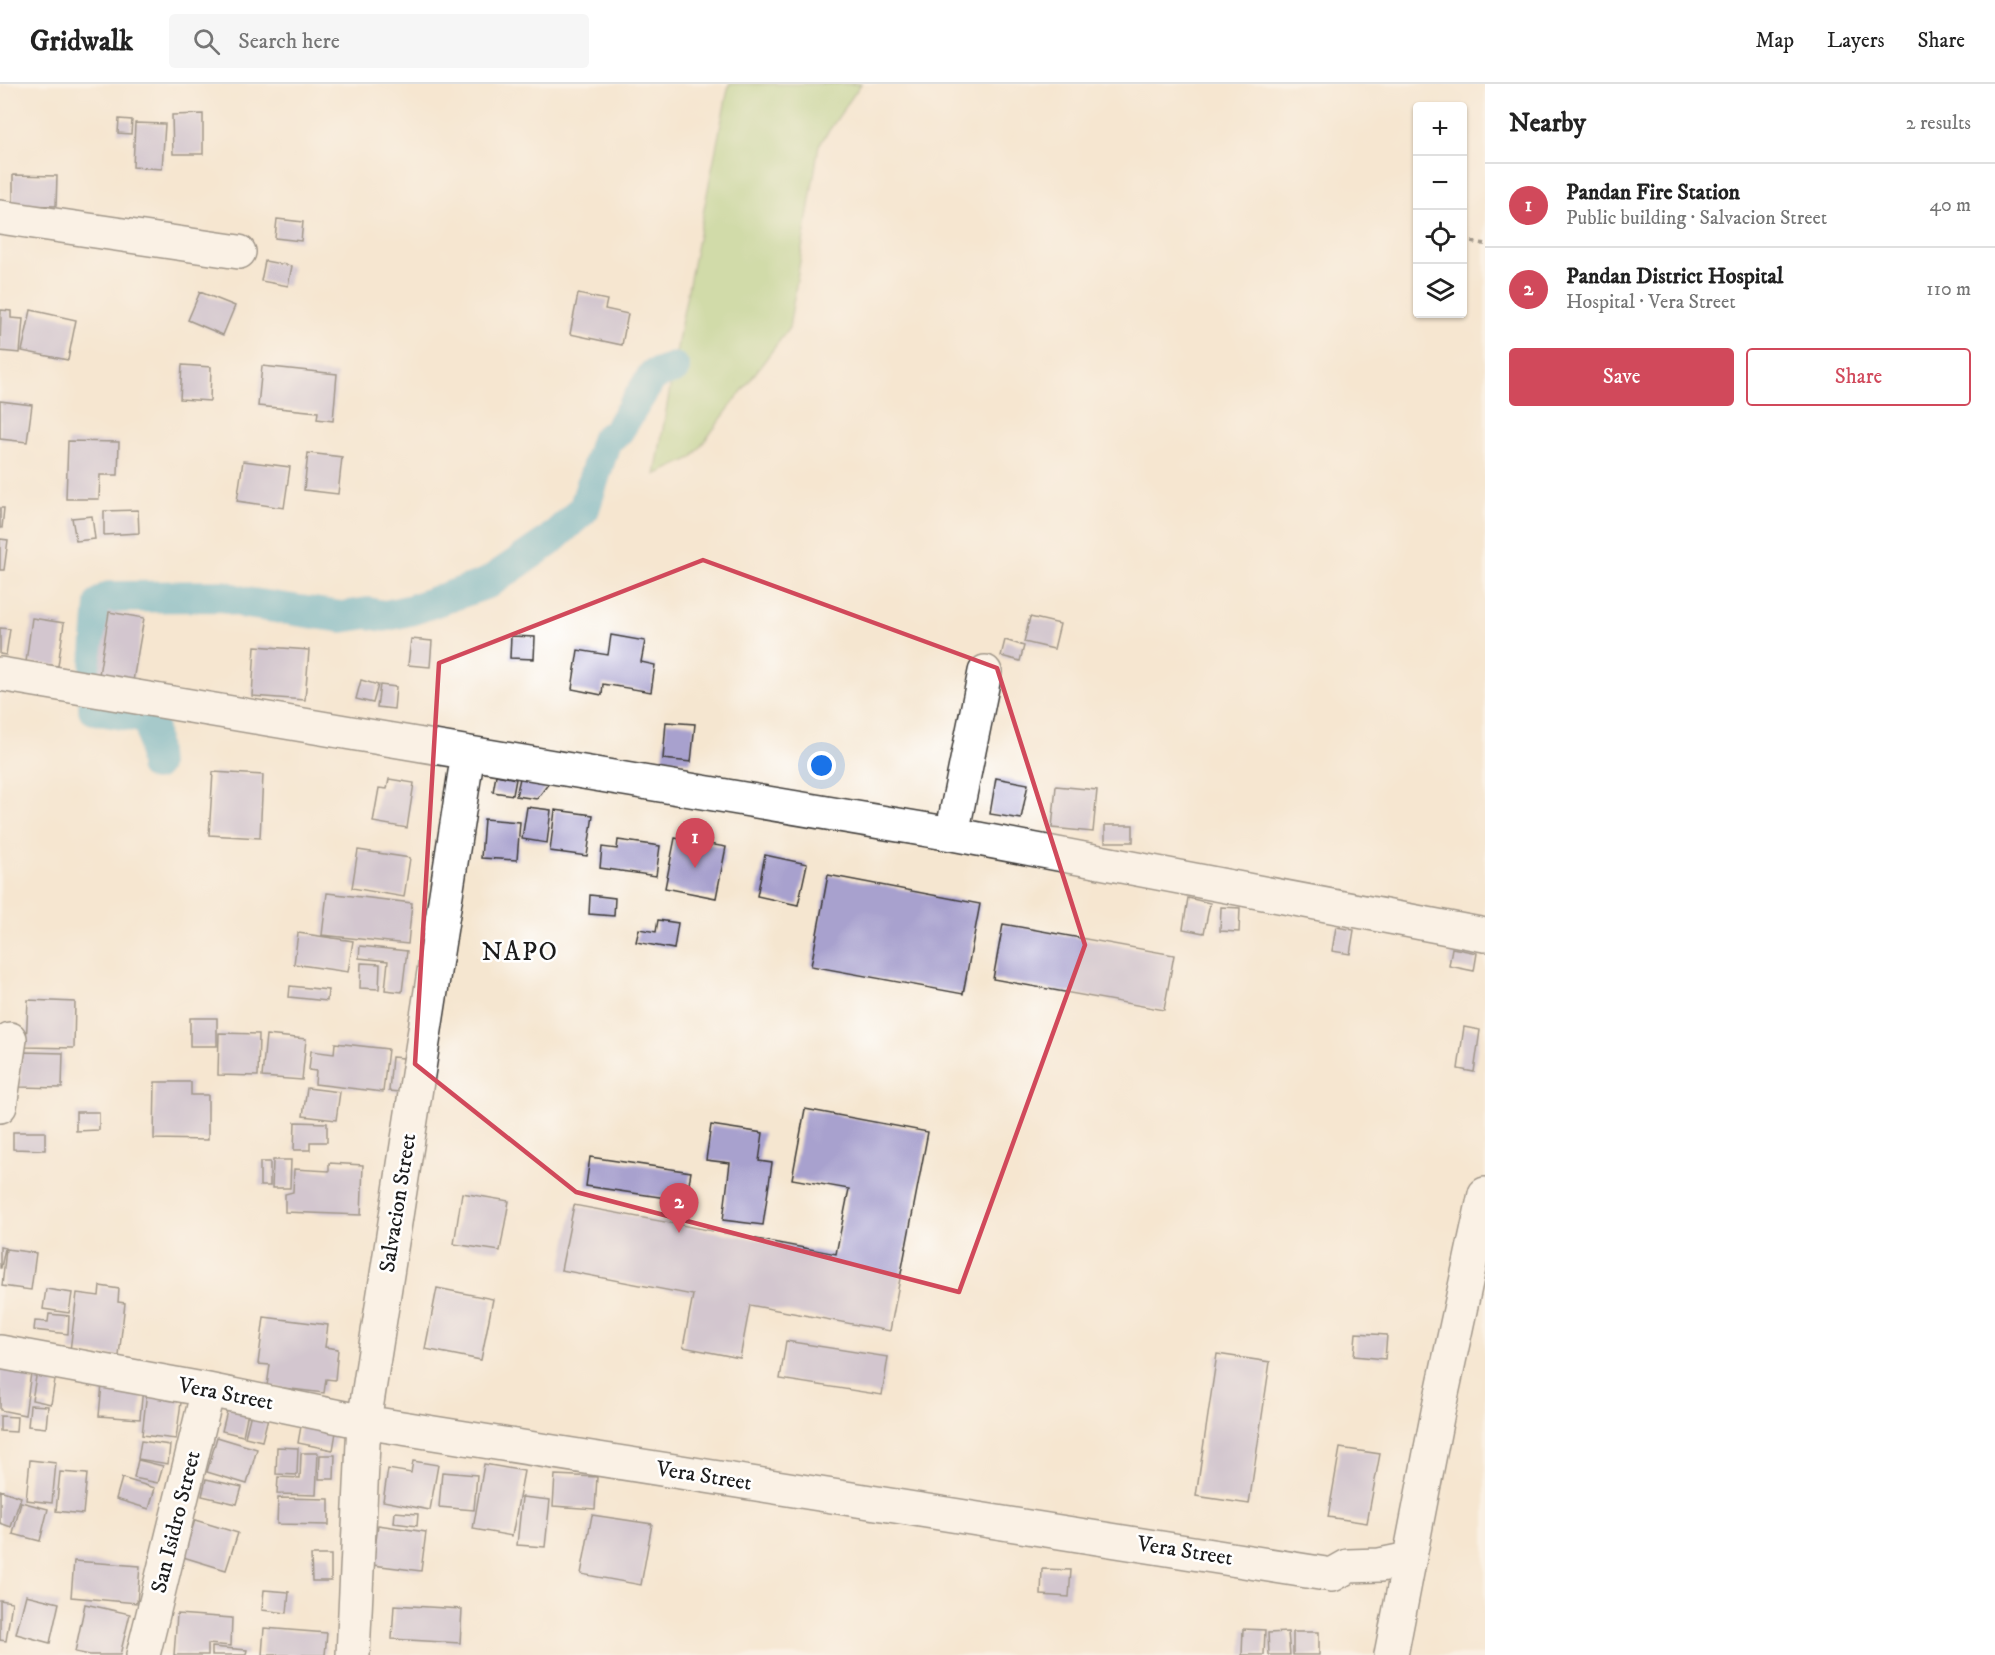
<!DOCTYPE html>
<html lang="en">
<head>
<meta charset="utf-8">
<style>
  body { margin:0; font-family:"IM FELL DW Pica",serif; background:#f6f6f6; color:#222 }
  .controls { position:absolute; right:18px; top:18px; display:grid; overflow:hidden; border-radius:6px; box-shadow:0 2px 4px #0004 }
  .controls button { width:54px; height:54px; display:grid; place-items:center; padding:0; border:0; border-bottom:2px solid #e0e0e0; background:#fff; color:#222; font:30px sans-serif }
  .you { position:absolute; left:822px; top:682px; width:21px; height:21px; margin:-15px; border:4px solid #fff; border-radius:50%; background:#1a73e8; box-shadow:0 0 0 9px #1a73e833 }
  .badge { display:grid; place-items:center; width:39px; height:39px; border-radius:50%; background:#d1495b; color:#fff; font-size:20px; font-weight:700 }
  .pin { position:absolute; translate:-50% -50px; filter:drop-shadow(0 2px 3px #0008) }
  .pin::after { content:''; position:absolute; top:32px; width:21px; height:18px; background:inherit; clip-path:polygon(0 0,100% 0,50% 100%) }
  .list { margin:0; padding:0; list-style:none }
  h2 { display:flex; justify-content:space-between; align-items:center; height:78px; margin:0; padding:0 24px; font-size:26px }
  h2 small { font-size:20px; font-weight:400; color:#767676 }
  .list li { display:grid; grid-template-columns:39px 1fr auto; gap:18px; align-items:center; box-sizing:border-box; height:84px; padding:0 24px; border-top:2px solid #e0e0e0 }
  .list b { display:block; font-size:22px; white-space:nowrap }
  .list p { margin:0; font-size:20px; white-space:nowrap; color:#767676 }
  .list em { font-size:20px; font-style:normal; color:#767676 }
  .actions { display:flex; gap:12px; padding:18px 24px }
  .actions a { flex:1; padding:14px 0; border:2px solid #d1495b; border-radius:6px; text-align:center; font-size:21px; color:#d1495b }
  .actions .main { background:#d1495b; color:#fff }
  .icon { flex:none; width:33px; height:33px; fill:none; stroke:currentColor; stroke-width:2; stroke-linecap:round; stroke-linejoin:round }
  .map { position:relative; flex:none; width:1485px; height:1571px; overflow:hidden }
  header { display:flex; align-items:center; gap:36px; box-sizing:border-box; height:84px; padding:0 30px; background:#fff; border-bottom:2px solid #e0e0e0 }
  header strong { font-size:28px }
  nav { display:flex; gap:33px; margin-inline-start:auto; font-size:21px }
  .search { width:420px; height:54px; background:#f6f6f6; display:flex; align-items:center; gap:15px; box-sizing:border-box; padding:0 21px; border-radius:6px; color:#767676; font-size:22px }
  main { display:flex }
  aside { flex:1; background:#fff }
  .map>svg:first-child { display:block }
  .green { fill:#a4ce7a; stroke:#60754b; stroke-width:1.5 }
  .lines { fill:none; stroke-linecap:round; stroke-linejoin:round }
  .canal { stroke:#45a7c4; stroke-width:32 }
  .building { fill:#a8a1ce }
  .minor-casing { stroke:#3d3a37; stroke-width:36 }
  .path { stroke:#3d3a37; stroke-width:4; stroke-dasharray:4.5 4.5; stroke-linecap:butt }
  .minor { stroke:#fff; stroke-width:33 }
  .marked { fill:none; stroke:#d1495b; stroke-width:4.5; stroke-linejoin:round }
  .labels { text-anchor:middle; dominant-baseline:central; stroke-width:5; stroke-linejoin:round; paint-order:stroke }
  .street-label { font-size:22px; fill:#1c1c1c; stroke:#fff }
  .quarter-label { font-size:26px; letter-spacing:1.5px; fill:#1c1c1c; stroke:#fff }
</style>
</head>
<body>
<header>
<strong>Gridwalk</strong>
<div class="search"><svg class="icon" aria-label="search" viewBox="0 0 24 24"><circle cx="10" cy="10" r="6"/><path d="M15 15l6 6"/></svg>Search here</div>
<nav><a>Map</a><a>Layers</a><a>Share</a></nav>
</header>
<main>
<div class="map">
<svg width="1485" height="1571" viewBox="0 0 1485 1571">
  <rect width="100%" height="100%" fill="#fff"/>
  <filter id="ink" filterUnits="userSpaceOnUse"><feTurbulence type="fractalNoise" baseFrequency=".0167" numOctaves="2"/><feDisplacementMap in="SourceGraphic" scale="12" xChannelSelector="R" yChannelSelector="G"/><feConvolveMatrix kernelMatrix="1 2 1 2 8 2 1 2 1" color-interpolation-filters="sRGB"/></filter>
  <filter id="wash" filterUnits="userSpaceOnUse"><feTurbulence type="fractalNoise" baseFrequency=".008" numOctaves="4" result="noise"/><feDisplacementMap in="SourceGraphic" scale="24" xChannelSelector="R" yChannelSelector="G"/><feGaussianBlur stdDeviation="1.35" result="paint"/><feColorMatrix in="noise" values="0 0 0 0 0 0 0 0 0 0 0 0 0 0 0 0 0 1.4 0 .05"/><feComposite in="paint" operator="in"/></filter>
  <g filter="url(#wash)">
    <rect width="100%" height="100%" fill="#f5e6d0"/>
    <path class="green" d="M729,0h132l-42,61 -30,183 -97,130 -37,17 27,-156z"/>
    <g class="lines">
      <path class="canal" d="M95,595l6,-76 8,-6 114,-1 23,7 96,14 26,-4 16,3 27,-6 77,-27 60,-41 36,-33 22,-69 12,-9 35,-56 21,-7
        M94,621v4l57,10 4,46"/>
    </g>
    <g id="blocks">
      <path class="building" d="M203,30v40h-30l-1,-39z
        M119,35l13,1 -1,14 -13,-1z
        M135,39l30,1 -3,45 -29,-2z
        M13,91l44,1 -1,30 -43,-1z
        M277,135l26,3 -2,19 -26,-3z
        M265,177l27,5 -4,20 -27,-5z
        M200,208l35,14 -12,29 -35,-15z
        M578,210l29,6 -2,9 23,5 -6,31 -52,-11z
        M1,226l10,1v7l12,1 -3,34 -20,-2z
        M31,226l45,10 -8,40 -46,-9z
        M182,281l29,2 -1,34 -30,-2z
        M262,282l75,8 -4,47 -16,-2 1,-7 -60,-6z
        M0,317l32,4 -5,37 -27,-3z
        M68,357l51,1 -1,33h-18l-1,24h-33z
        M308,369l34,4 -4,37 -34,-4z
        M243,377l47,6 -6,41 -47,-7z
        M0,424h4l-2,20h-2z
        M138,426l1,23 -35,2v-24z
        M92,432l3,23 -19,2 -4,-23z
        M0,455l8,1 -4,30h-4z
        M109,528l35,6 -11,63 -34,-6z
        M1030,533l30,7 -6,25 -30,-7z
        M32,534l32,5 -6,43 -32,-4z
        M0,544l10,1 -4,26 -6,-1z
        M611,551l34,6 -4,21 14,3 -4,27 -48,-8 -1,11 -30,-6 6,-39 30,5z
        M511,552l24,1 -1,22 -24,-1z
        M411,555l21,2 -2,26 -22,-2z
        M1005,556l19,6 -4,15 -19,-5z
        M255,562l54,4 -4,50 -53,-4z
        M361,596l17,5 -5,18 -17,-4z
        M380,601l16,2 -2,22 -17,-2z
        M666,638l29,2 -4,38 -28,-3z
        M213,688l50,3 -3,63 -51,-3z
        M496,691l20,4 -3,16 -20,-3z
        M520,694l29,5 -12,16 -21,-3z
        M996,694l32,6 -7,35 -31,-5z
        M389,695l25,4 -7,45 -34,-6 6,-34 8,1z
        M1056,702l41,4 -4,42 -41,-4z
        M527,723l24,3 -4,33 -25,-4z
        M555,726l38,5 -6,41 -37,-5z
        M484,735l36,3 -3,38 -36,-2z
        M1105,741h28v17h-28z
        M675,754l51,9 -10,51 -51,-10z
        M618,756l42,6 -4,30 -56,-8 2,-21 15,2z
        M358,766l52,8 -6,39 -52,-9z
        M765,771l42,9 -9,41 -41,-9z
        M828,791l152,29 -17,90 -152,-28z
        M327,809l85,10 -4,41 -86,-9z
        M590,811l25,3 -1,18 -25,-2z
        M1188,814l22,5 -6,30 -21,-4z
        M1221,823l19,1 -1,24 -19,-1z
        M658,836l20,3 -4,26 -38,-7 3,-13 17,3z
        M1003,840l171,31 -10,55 -171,-31z
        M1336,843l18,3 -4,24 -18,-3z
        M298,849l55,8 -5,31 -54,-8z
        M360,862l47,5 -5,41 -17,-2 3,-29 -29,-3z
        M1452,864l25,5 -3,18 -25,-5z
        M361,879l19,1 -1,25 -19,-1z
        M290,902l38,4 -1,11 -38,-4z
        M28,916l47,2 -1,46 -48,-1z
        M190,934h27v28h-27z
        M1464,943l16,3 -6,42 -16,-3z
        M219,949l40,1 -1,42 -40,-1z
        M266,951l40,4 -4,41 -40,-3z
        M335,959l53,6 -5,43 -68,-8 1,-13 -7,-1 2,-19 23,3z
        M21,968l42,1 -1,35 -42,-1z
        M392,973l11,1 -3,34 -11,-1z
        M155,998h36v13h17v45l-54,-1z
        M307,1004l33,4 -4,28 -33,-4z
        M805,1025l123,23 -38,199 -140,-26 -10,53 -57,-11 10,-52 -132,-25 13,-65 262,49 13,-65 -57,-10z
        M76,1028h23v18l-23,1z
        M295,1038l32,1v19h-17v8h-16z
        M711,1041l52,8 -4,28 13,2 -9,62 -40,-5 7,-57 -24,-3z
        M13,1048h32v18l-32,-1z
        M590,1073l101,15 -5,29 -100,-15z
        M273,1076h18l-1,28h-18z
        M260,1078h10v24h-10z
        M329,1079l34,2 -2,50 -76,-3v-18l8,-2 1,-23 35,2z
        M462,1109l47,8 -9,50 -46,-7z
        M0,1163l5,1 -4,20h-1z
        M6,1165l30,4 -5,37 -29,-4z
        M100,1202l19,3 -1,13 7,1 -6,53 -49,-5 7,-58 22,3z
        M437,1204l56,11 -12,61 -56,-11z
        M46,1205l26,4 -3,20 -26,-4z
        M49,1230l20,2 -1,18 -34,-4 1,-9 13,1z
        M264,1233l64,8 -3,22 13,2 -3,31 -9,-1 -2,14 -57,-7 3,-21 -12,-1z
        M1356,1249l31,2 -2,24 -31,-3z
        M786,1257l102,16 -6,38 -102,-16z
        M1217,1270l53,8 -21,142 -53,-8z
        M0,1284l31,5 -6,42 -25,-5z
        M37,1287l19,3 -5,30 -19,-4z
        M102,1300l41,3 -3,32 -41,-3z
        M147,1307l35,4 -6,44 -34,-4z
        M229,1319l20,4 -6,29 -21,-5z
        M30,1321l18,1 -2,22 -18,-2z
        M252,1325l17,5 -7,27 -17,-4z
        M0,1332l17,1 -1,15 -16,-1z
        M301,1342l35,6 -3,18 -35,-7z
        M217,1353l40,12 -10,35 -40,-12z
        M141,1357l29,4 -2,19 -30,-5z
        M277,1363l21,1 -1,27 -21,-1z
        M1340,1364l40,6 -13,69 -39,-6z
        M301,1369h17l-2,42 -39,-1 1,-17 22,1z
        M320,1371h15l-1,24h-15z
        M30,1376l26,3 -4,40 -26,-3z
        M138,1376l25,6 -5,17 -24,-5z
        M413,1377l25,4 -8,45 -47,-9 5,-32 23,4z
        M484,1380l40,7 -12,65 -39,-7z
        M60,1388l27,2 -4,40 -27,-3z
        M442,1388l35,3 -3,35 -35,-3z
        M555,1391l42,2 -2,32 -42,-3z
        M122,1394l33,10 -6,21 -33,-10z
        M206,1395l36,8 -5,17 -35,-8z
        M0,1406l21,7 -10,30 -11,-4z
        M522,1413l28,3 -5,47 -28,-2z
        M278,1414l51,1v26l-52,-1z
        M21,1418l27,7 -8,32 -27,-7z
        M395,1428l23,2 -1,12 -23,-3z
        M592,1431l60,9 -11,61 -60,-11z
        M195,1436l43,13 -12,37 -43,-13z
        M378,1441l48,7 -5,39 -48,-6z
        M311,1471h20v26h-19z
        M74,1477l66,5 -3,37 -66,-6z
        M1042,1485l29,1 -2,27 -28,-2z
        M264,1506l25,2 -2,21 -25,-3z
        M26,1511l33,8 -9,40 -34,-9z
        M0,1516l12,2 -6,39 -6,-1z
        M85,1520l45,10 -10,41h-30l-15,-3z
        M394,1521l68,4 -2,34 -68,-4z
        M177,1530l55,4 -1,28 -23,-2v11h-34z
        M264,1544l63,5 -2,22h-63z
        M1243,1545l22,1 -1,25h-22z
        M1288,1548l2,23h-21l-1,-22z
        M1293,1548h26v23h-26z
        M212,1563l35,3 -1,5h-34z"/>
    </g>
  </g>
  <g filter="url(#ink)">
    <use href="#blocks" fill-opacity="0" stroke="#3d3a37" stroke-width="1.5"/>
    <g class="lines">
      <defs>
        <path id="minor" d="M0,133l239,35
          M0,590l952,160 533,101
          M952,750l33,-162
          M0,1022l10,-67
          M0,1268l208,38 156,32 968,153 16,-9 32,-1 29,-6
          M143,1571l65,-265
          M353,1571l11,-233 104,-669
          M1391,1571l47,-243 47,-218"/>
      </defs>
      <use href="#minor" class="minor-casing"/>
      <path class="path" d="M1472,158l13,2"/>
      <use href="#minor" class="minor"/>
    </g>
  </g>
  <path d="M0 0H1485V1571H0ZM703,476l294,108 88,277 -126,347 -383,-100 -161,-128 24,-401z" fill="#f5e6d0" fill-opacity=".55" fill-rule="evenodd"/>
  <path class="marked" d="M703,476l294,108 88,277 -126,347 -383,-100 -161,-128 24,-401z"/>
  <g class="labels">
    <g class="street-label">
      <text transform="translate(398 1119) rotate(-81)">Salvacion Street</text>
      <text transform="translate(226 1310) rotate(11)">Vera Street</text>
      <text transform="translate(704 1392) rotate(9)">Vera Street</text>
      <text transform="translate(176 1438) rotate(-76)">San Isidro Street</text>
      <text transform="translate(1185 1467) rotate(9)">Vera Street</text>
    </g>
    <g class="quarter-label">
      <text x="520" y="868">NAPO</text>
    </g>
  </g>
</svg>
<div class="controls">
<button>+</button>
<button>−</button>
<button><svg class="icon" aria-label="locate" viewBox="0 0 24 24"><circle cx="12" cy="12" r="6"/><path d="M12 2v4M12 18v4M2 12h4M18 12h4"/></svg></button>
<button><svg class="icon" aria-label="layers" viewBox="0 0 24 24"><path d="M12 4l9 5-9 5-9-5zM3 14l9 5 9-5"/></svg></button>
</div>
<div class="you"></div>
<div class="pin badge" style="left:695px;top:784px">1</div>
<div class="pin badge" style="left:679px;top:1149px">2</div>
</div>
<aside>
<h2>Nearby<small>2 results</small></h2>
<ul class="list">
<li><span class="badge">1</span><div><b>Pandan Fire Station</b><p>Public building · Salvacion Street</p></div><em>40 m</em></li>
<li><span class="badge">2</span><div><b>Pandan District Hospital</b><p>Hospital · Vera Street</p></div><em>110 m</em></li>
</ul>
<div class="actions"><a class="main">Save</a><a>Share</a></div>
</aside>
</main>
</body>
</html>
